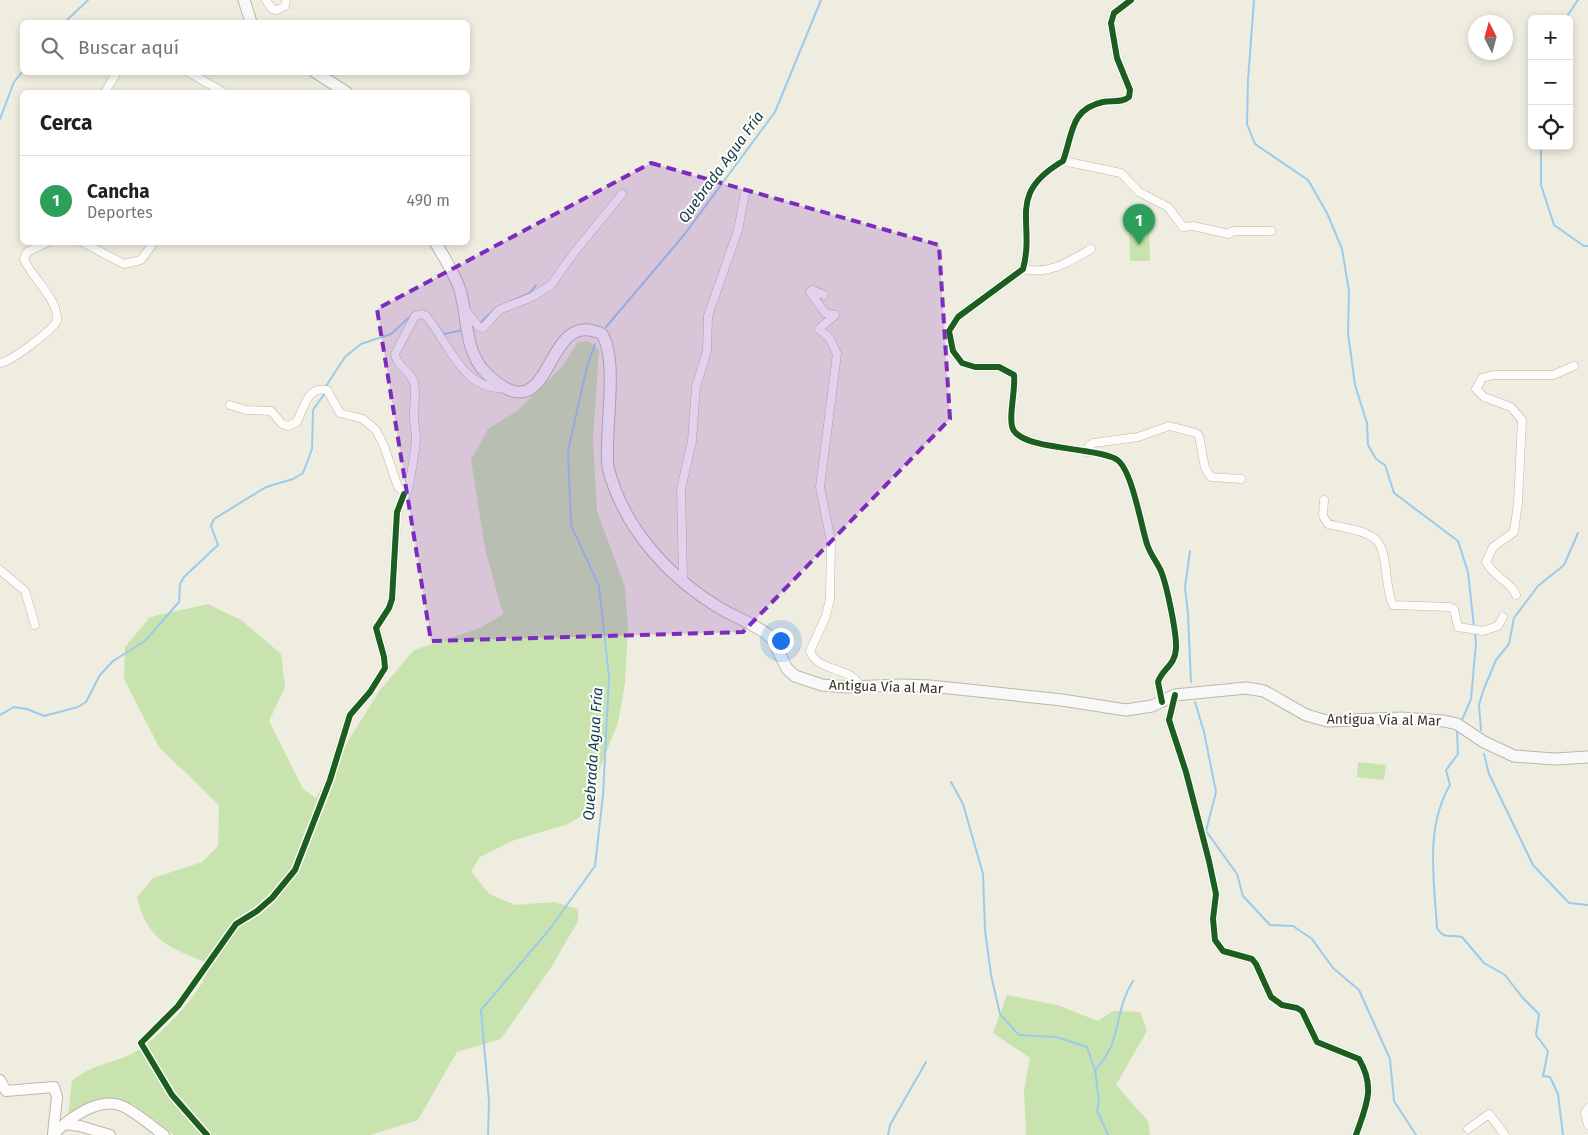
<!DOCTYPE html>
<html lang="es">
<head>
<meta charset="utf-8">
<style>
  body { margin:0; font-family:"Fira Sans",sans-serif; background:#f6f6f6; color:#202124 }
  .controls { position:absolute; right:15px; top:15px; display:grid; overflow:hidden; border-radius:8px; box-shadow:0 2px 8px #0003 }
  .controls button { width:45px; height:45px; display:grid; place-items:center; padding:0; border:0; border-bottom:1px solid #e0e0e0; background:#fff; color:#202124; font:25px sans-serif }
  .compass { position:absolute; left:1468px; top:15px; width:45px; height:45px; border-radius:50%; background:#fff; box-shadow:0 2px 8px #0003; rotate:354deg }
  .you { position:absolute; left:780px; top:640px; width:18px; height:18px; margin:-12px; border:4px solid #fff; border-radius:50%; background:#1a73e8; box-shadow:0 0 0 8px #1a73e833 }
  .badge { display:grid; place-items:center; width:32px; height:32px; border-radius:50%; background:#757369; color:#fff; font-size:16px; font-weight:700 }
  .pin { position:absolute; translate:-50% -41px; filter:drop-shadow(0 1px 2px #0008) }
  .pin::after { content:''; position:absolute; top:26px; width:18px; height:15px; background:inherit; clip-path:polygon(0 0,100% 0,50% 100%) }
  .list { margin:0; padding:0; list-style:none }
  h2 { display:flex; justify-content:space-between; align-items:center; height:65px; margin:0; padding:0 20px; font-size:21px }
  h2 small { font-size:16px; font-weight:400; color:#757577 }
  .list li { display:grid; grid-template-columns:32px 1fr auto; gap:15px; align-items:center; box-sizing:border-box; height:90px; padding:0 20px; border-top:1px solid #e0e0e0 }
  .list b { display:block; font-size:19px; white-space:nowrap }
  .list p { margin:0; font-size:16px; white-space:nowrap; color:#757577 }
  .list em { font-size:16px; font-style:normal; color:#757577 }
  .icon { flex:none; width:28px; height:28px; fill:none; stroke:currentColor; stroke-width:2; stroke-linecap:round; stroke-linejoin:round }
  .map { position:relative; flex:none; width:1588px; height:1135px; overflow:hidden }
  .search { position:absolute; background:#fff; box-shadow:0 2px 8px #0003; left:20px; top:20px; width:450px; height:55px; display:flex; align-items:center; gap:12px; box-sizing:border-box; padding:0 18px; border-radius:8px; color:#757577; font-size:19px }
  .panel { position:absolute; background:#fff; box-shadow:0 2px 8px #0003; left:20px; top:90px; width:450px; height:155px; border-radius:8px }
  .map>svg:first-child { display:block }
  .green { fill:#c9e3af }
  .lines { fill:none; stroke-linecap:round; stroke-linejoin:round }
  .stream { stroke:#9bcbec; stroke-width:2 }
  .minor-casing { stroke:#bab8ad; stroke-width:9 }
  .tertiary-casing { stroke:#bab8ad; stroke-width:12 }
  .secondary-casing { stroke:#bab8ad; stroke-width:13 }
  .minor { stroke:#fdfcfa; stroke-width:8 }
  .tertiary { stroke:#fdfcfa; stroke-width:10 }
  .secondary { stroke:#f8f8f8; stroke-width:11 }
  .cycleway-casing { stroke:#fefef9; stroke-width:9 }
  .cycleway { stroke:#1b5e20; stroke-width:6 }
  .marked { fill:#7b2cbf; fill-opacity:0.2; stroke:#7b2cbf; stroke-width:4; stroke-dasharray:10 6; stroke-linejoin:round }
  .labels { text-anchor:middle; dominant-baseline:central; stroke-width:4; stroke-linejoin:round; paint-order:stroke }
  .street-label { font-size:14px; fill:#343229; stroke:#fefef9 }
  .water-label { font-size:15px; font-style:italic; fill:#123852; stroke:#fefef9 }
</style>
</head>
<body>
<div class="map">
<svg width="1588" height="1135" viewBox="0 0 1588 1135">
  <rect width="100%" height="100%" fill="#efeddf"/>
  <path class="green" d="M1149,228l1,33h-20l-1,-32z
    M588,341l11,8 -6,90 4,72 28,76 3,41 -3,55 -7,40 -20,50 -10,39 -20,12 -56,17 -32,16 -9,14 18,23 26,11 39,-3 24,7v12l-26,45 -51,73 -44,13 -39,68 -47,15h-197l-41,-31 -33,-5 -32,17 4,-35c21,-18 42,-17 63,-29 21,-12 65,-57 72,-80l-4,-11c-37,-14 -56,-23 -66,-64l16,-19 49,-16 16,-16 1,-41 -60,-58 -35,-68 1,-32 25,-30 58,-13 33,16 40,34 4,33 -16,34 34,68 13,9 35,-62 29,-46 34,-40 66,-22 23,-14 -18,-65 -14,-89 17,-31 29,-18 44,-43 16,-25z
    M1358,762l28,3 -2,15 -27,-3z
    M1007,995l50,10 41,16 15,-10 27,1 7,19 -31,54 32,36 2,14h-124l-2,-44 6,-33 -37,-25z"/>
  <g class="lines">
    <path class="stream" d="M1254,0l-6,80 -1,44 8,20 53,36 19,33 15,36 7,42 -1,42 7,52 12,38 1,22 8,14 9,6 9,28 64,48 10,31 6,55
      M1565,19l13,-19
      M65,22l23,-22
      M0,119l14,-37 8,-10
      M1541,146v39l13,40 30,21h4
      M516,299l14,-6 6,-8
      M428,314l16,20 19,-4
      M480,323l16,-15
      M606,327l78,-92 91,-123 46,-112
      M326,386l19,-29 16,-13 30,-10 22,-20
      M1190,551l-5,36 3,27 3,68
      M1195,702l9,30 12,60 -10,39 31,43 6,22 27,29 23,1 19,13 21,29 26,22 31,69 4,42 22,34
      M0,715l14,-8 13,2 17,7 34,-9 8,-5 14,-27 13,-14 32,-20 34,-39 1,-18 4,-7 34,-32 -7,-19 3,-7 52,-32 27,-8 10,-6 9,-24 1,-39 12,-17
      M1462,720l9,-21 5,-56 -1,-11
      M1457,730l1,24 -12,16 4,15c-25,42 -16,95 -13,143 7,12 13,6 25,9l22,26 21,12 17,22 17,17 -3,21 12,16 -5,25 7,1 8,17 5,41
      M1481,730l-2,-25 4,-14 13,-31 13,-16 5,-26 24,-32 26,-21 14,-32
      M1484,754l5,20 44,91 36,38 19,2
      M951,782l12,22 20,70 2,56 6,45 9,39 19,21 37,2 31,10 8,23
      M488,1135l1,-34 -8,-91 68,-80 46,-64 8,-71 6,-118 -10,-91 -28,-61 -3,-74 18,-80 9,-27
      M888,1135l2,-10 36,-63
      M1108,1135l-11,-25 2,-9 -4,-31c28,-28 18,-58 38,-89"/>
    <defs>
      <path id="minor" d="M266,0l6,9 5,1 8,-4 1,-6
        M1131,0l-17,13 -3,10 6,35 13,32 -1,7c-7,6 -17,3 -26,5 -33,7 -30,32 -40,59 -58,34 -27,60 -40,108l-65,48 -9,14 4,20 9,12 13,4h24l15,8c2,15 -7,46 0,56 14,19 79,16 102,28 16,9 25,67 31,85 3,10 10,18 14,27 6,15 16,63 15,78 -1,17 -14,20 -18,33l4,20
        M188,72l35,20
        M105,92l12,-20
        M1063,161l58,12 18,19 29,15 15,20 10,-1 36,8 4,-3h38
        M82,242l42,22 17,-4 13,-18
        M1023,269c26,6 46,-7 68,-20
        M824,295l-12,-5 -2,2 15,21 10,2 -16,14 11,10 7,15 -17,133 11,55 -1,57 -4,17 -16,35c8,22 41,15 50,35
        M466,311l13,16 4,1 16,-18 33,-13 19,-12 22,-31 49,-60
        M0,363c11,-1 51,-32 57,-42 2,-22 -27,-45 -33,-62l3,-7 21,-10
        M230,405l16,5 25,1 11,13 6,2 9,-4c7,-14 10,-36 30,-32l13,23 23,6 13,11 8,16 14,41 8,8c3,-4 10,-50 10,-57 0,-7 -2,-13 -2,-20 -1,-12 3,-24 0,-35 -3,-12 -18,-17 -19,-29l20,-38 7,-2 4,2c23,27 37,75 78,72
        M1087,452l2,-6 5,-3 44,-6 31,-11 27,7 3,3 6,32 6,9 30,2
        M1324,500l-1,16 5,8c14,4 34,5 46,14 15,10 10,50 19,67l56,2 5,2 4,18 25,4 15,-5 5,-9
        M0,570l25,21 10,34
        M683,580l-2,-91 11,-48 4,-54 11,-36 1,-35 30,-86 7,-37
        M1516,595c-5,-13 -20,-16 -30,-33l7,-15 21,-15 4,-29 4,-83 -11,-13 -27,-10 -8,-8 6,-11 11,-3h60l21,-9
        M1175,695l-6,25 17,52 23,89 7,33 -3,25 2,21 8,11 29,8 4,5 15,33 11,8 15,3 5,3 15,31 42,17c17,29 7,47 -3,76
        M1588,1108l-3,5 3,12
        M1468,1129l21,-15 16,21
        M207,1135l-35,-40 -31,-52 37,-37 58,-82 21,-13 15,-13 23,-28 35,-90 20,-65 20,-23 15,-24 -1,-11 -8,-29 13,-20 3,-9 5,-87 7,-18"/>
      <path id="tertiary" d="M0,1080l6,11 48,-4 3,10 -4,37
        M65,1124l15,2 30,9
        M55,1133c14,-15 45,-37 67,-27 14,6 29,20 42,29"/>
      <path id="secondary" d="M244,0l7,22
        M315,72l31,20
        M435,242c9,15 20,32 25,48 8,27 4,61 26,83 70,68 55,-69 116,-39 17,27 2,99 6,133 15,61 62,112 115,143 15,8 30,14 44,24l6,6 14,29 8,7 27,9 26,2 53,-2 29,1 132,14 64,10 26,-4 23,-11 71,-7 18,3 42,24 21,6 74,-3 43,3 13,3 27,18 30,14 41,3 33,-2"/>
    </defs>
    <use href="#minor" class="minor-casing"/>
    <use href="#tertiary" class="tertiary-casing"/>
    <use href="#secondary" class="secondary-casing"/>
    <use href="#minor" class="minor"/>
    <use href="#tertiary" class="tertiary"/>
    <use href="#secondary" class="secondary"/>
    <defs>
      <path id="cycleway" d="M1131,0l-17,13 -3,10 6,35 13,32 -1,7c-7,6 -17,3 -26,5 -33,7 -30,32 -40,59 -58,34 -27,60 -40,108l-65,48 -9,14 4,20 9,12 13,4h24l15,8c2,15 -7,46 0,56 14,19 79,16 102,28 16,9 25,67 31,85 3,10 10,18 14,27 6,15 16,63 15,78 -1,17 -14,20 -18,33l4,20
        M1175,695l-6,25 17,52 23,89 7,33 -3,25 2,21 8,11 29,8 4,5 15,33 11,8 15,3 5,3 15,31 42,17c17,29 7,47 -3,76
        M207,1135l-35,-40 -31,-52 37,-37 58,-82 21,-13 15,-13 23,-28 35,-90 20,-65 20,-23 15,-24 -1,-11 -8,-29 13,-20 3,-9 5,-87 7,-18"/>
    </defs>
    <use href="#cycleway" class="cycleway-casing"/>
    <use href="#cycleway" class="cycleway"/>
  </g>
  <path class="marked" d="M651,163l288,82 11,174 -207,213 -312,9 -54,-332z"/>
  <g class="labels">
    <g class="street-label">
      <text transform="translate(886 687) rotate(2)">Antigua Vía al Mar</text>
      <text transform="translate(1384 720) rotate(1)">Antigua Vía al Mar</text>
    </g>
    <g class="water-label">
      <text transform="translate(721 167) rotate(-54)">Quebrada Agua Fría</text>
      <text transform="translate(593 754) rotate(-86)">Quebrada Agua Fría</text>
    </g>
  </g>
</svg>
<div class="controls">
<button>+</button>
<button>−</button>
<button><svg class="icon" aria-label="locate" viewBox="0 0 24 24"><circle cx="12" cy="12" r="6"/><path d="M12 2v4M12 18v4M2 12h4M18 12h4"/></svg></button>
</div>
<svg class="compass" viewBox="-18 -18 36 36"><path d="M0-13l5 13h-10z" fill="#e53935"/><path d="M0 13l5-13h-10z" fill="#757577"/></svg>
<div class="you"></div>
<div class="pin badge" style="left:1139px;top:245px;background:#2e9e5b">1</div>
<div class="search"><svg class="icon" aria-label="search" viewBox="0 0 24 24"><circle cx="10" cy="10" r="6"/><path d="M15 15l6 6"/></svg>Buscar aquí</div>
<section class="panel">
<h2>Cerca<small></small></h2>
<ul class="list">
<li><span class="badge" style="background:#2e9e5b">1</span><div><b>Cancha</b><p>Deportes</p></div><em>490 m</em></li>
</ul>
</section>
</div>
</body>
</html>
